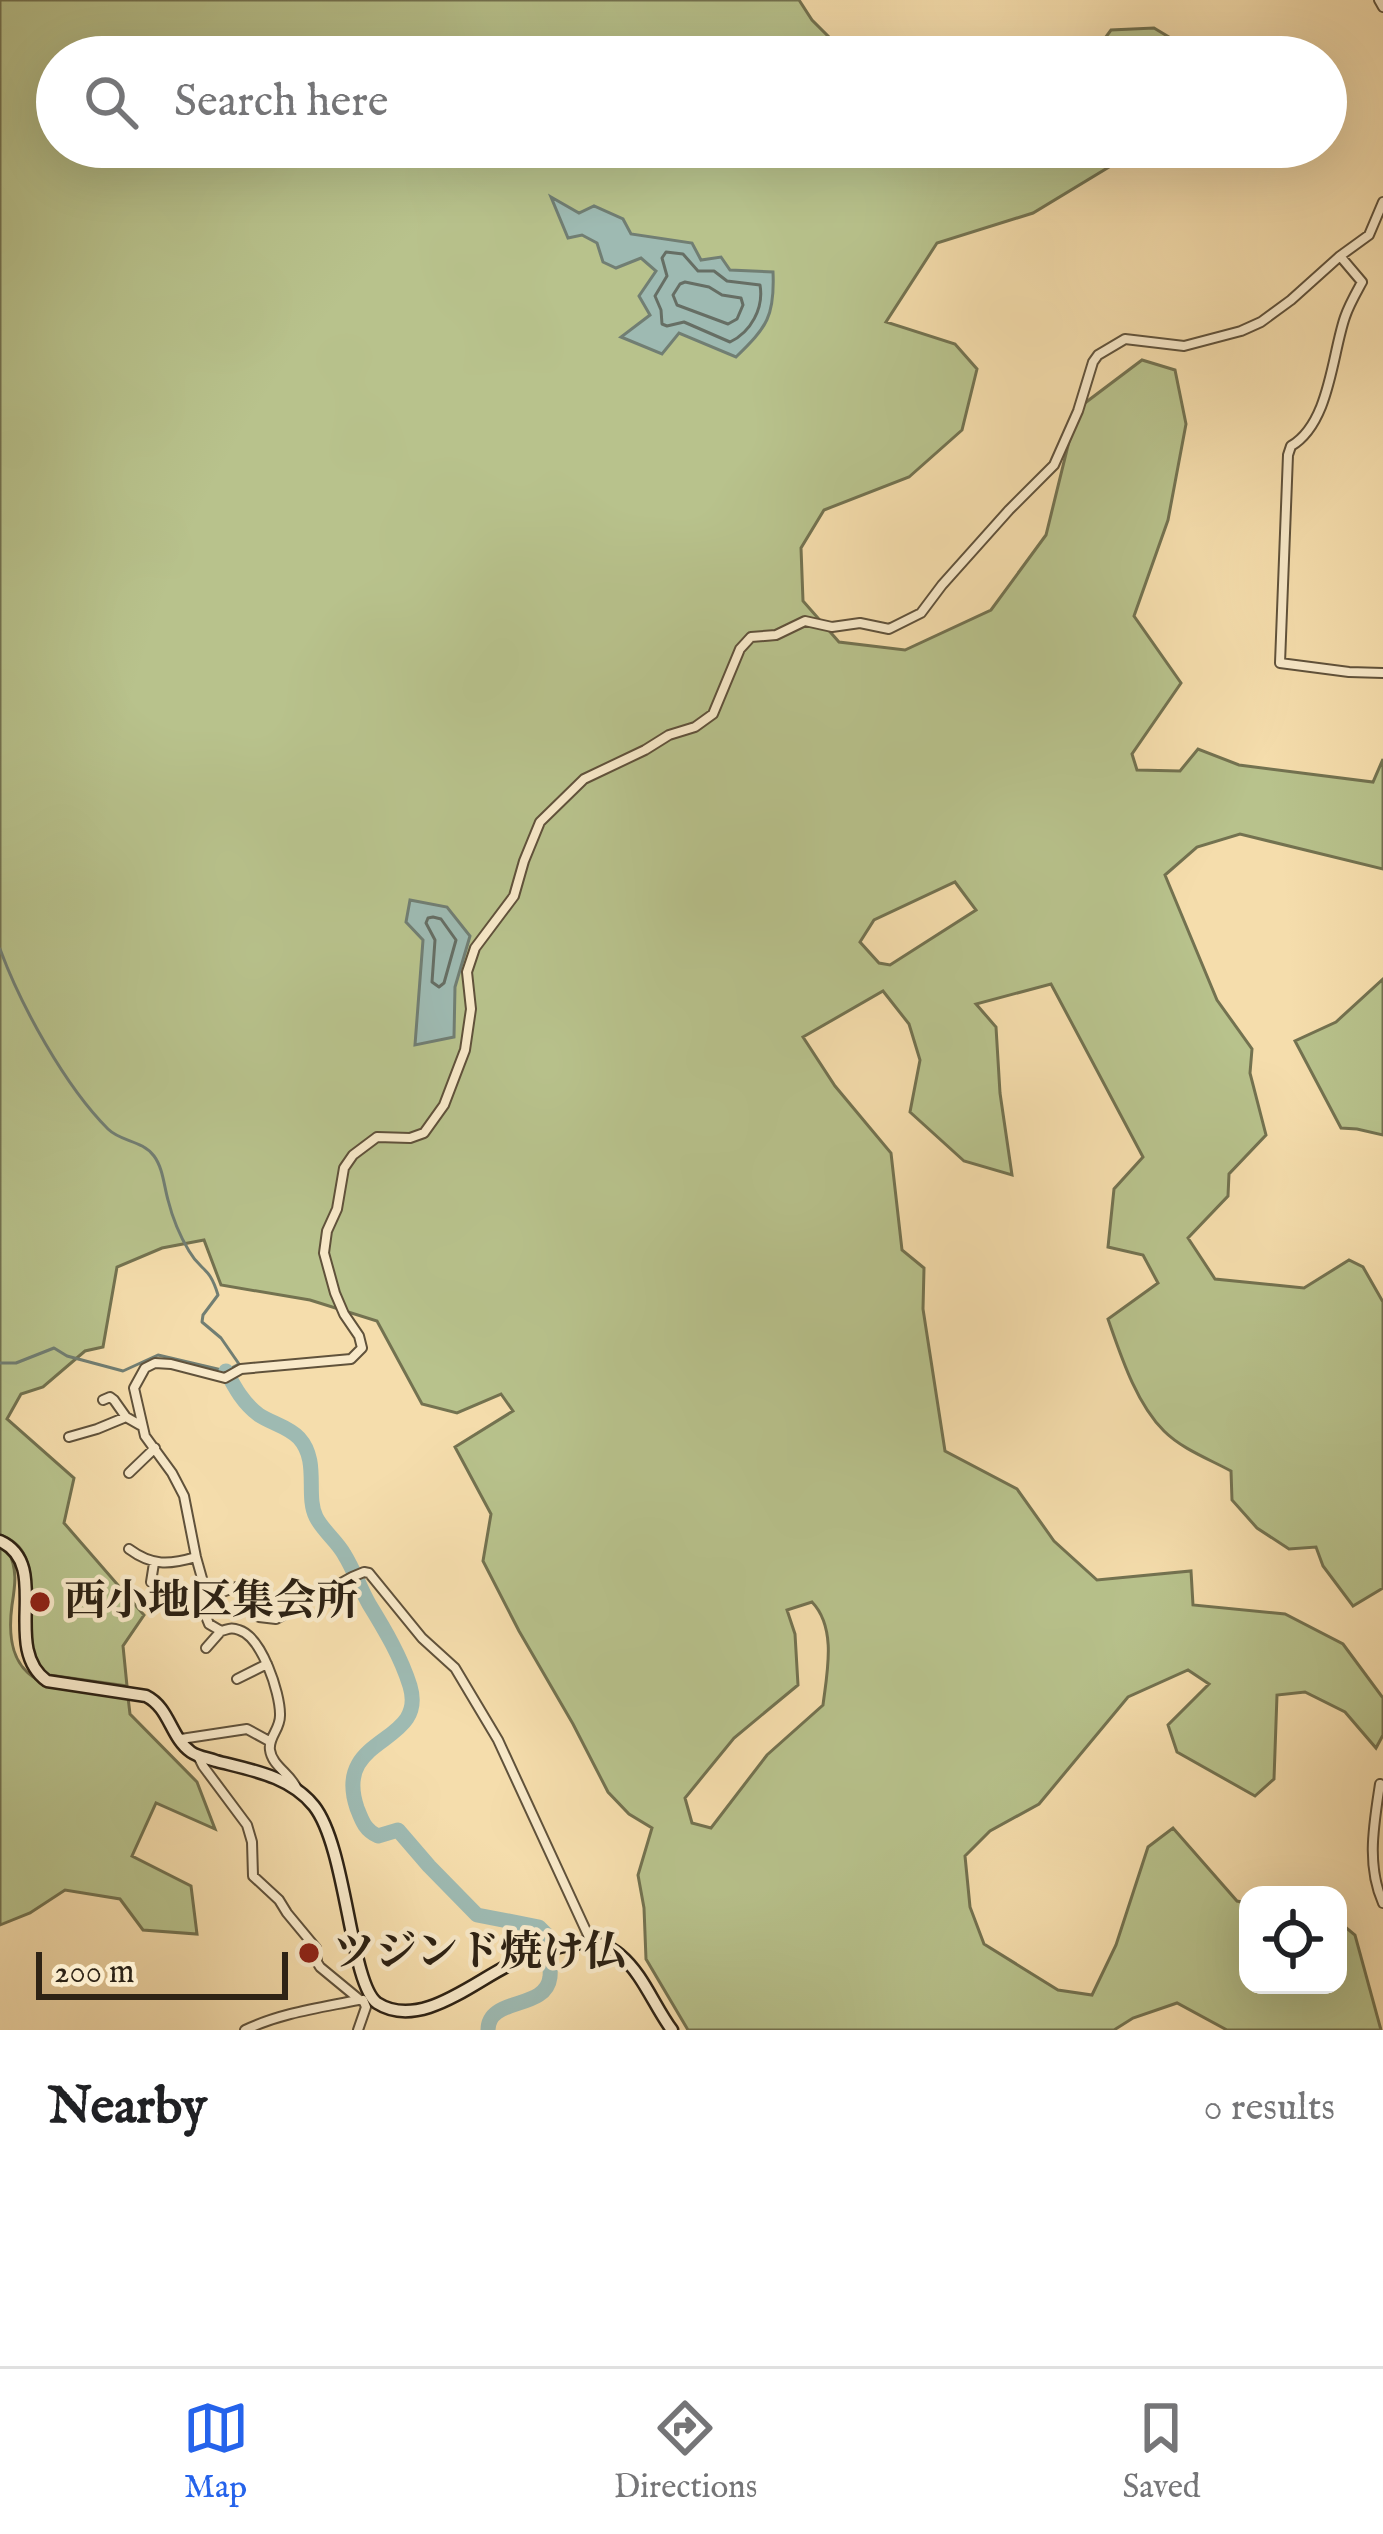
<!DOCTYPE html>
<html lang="en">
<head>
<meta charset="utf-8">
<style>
  body { margin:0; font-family:"IM FELL English","Noto Serif JP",serif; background:#f2f2f2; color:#202124 }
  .controls { position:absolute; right:36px; bottom:36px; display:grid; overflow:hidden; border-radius:24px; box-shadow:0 12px 48px #0002 }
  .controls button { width:108px; height:108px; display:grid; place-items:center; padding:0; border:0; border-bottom:3px solid #e0e0e0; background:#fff; color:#202124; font:60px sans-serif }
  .scale { position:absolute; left:36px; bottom:30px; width:252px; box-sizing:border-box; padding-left:12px; border:6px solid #2e2315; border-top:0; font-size:33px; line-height:42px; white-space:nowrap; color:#2e2315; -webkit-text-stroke:9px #f8e9c9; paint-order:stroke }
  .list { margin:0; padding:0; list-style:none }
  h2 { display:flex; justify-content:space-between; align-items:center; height:156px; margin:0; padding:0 48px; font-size:51px }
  h2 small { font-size:39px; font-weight:400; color:#757577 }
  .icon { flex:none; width:66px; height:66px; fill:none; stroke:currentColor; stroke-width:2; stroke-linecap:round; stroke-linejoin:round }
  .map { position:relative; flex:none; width:1383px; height:2030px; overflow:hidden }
  .search { position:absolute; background:#fff; box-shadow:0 12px 48px #0002; left:36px; right:36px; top:36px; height:132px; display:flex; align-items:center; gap:30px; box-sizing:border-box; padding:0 42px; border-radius:66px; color:#757577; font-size:45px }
  .sheet { height:336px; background:#fff }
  nav { display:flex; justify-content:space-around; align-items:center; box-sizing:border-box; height:168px; border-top:3px solid #e0e0e0; background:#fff; font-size:33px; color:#757577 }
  nav a { display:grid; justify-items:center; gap:6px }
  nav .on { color:#2563eb }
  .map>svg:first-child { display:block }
  .green { fill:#b8c28c; stroke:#737250; stroke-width:3; fill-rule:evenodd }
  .water { fill:#9ebab2; stroke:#717e73; stroke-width:3 }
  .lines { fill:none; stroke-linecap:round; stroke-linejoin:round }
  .shore { stroke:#666e64; stroke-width:3 }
  .stream { stroke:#717e73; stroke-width:3 }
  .river { stroke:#9ebab2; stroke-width:15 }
  .street-casing { stroke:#60523b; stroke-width:12 }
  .secondary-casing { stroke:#2e2315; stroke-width:15 }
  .street { stroke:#f8e9c9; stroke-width:8 }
  .secondary { stroke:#f8e9c9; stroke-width:10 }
  .poi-dot { fill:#8f2418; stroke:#f8e9c9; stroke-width:4.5 }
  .labels { text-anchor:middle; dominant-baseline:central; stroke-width:9; stroke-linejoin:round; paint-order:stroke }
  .poi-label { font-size:42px; font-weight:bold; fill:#2e2315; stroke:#f8e9c9; text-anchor:start }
</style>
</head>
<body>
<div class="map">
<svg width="1383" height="2030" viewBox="0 0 1383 2030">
  <rect width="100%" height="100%" fill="#f5ddac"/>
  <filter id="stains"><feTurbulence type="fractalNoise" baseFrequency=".00167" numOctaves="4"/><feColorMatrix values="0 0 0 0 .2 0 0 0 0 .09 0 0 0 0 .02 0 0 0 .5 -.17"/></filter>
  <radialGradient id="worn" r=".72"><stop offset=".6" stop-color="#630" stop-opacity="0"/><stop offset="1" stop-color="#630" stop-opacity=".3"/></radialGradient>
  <path class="green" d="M0,0h799l13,20 37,37h-792v90h1085l-109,66 -96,30 -51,79 69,22 22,25 -15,61 -53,47 -85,33 -23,38 2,53 36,41 66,8 86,-40 55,-75 31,-126 65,-49 33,10 11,54 -18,96 -34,96 47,67 -49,71 5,16 43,1 18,-22 41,16 134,17 10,-23v110l-143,-35 -43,13 -32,28 52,125 35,49 -2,24 16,62 -37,39 -1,22 -40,42 27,41 89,9 45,-28 14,7 20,35v286l-30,18 -30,-40 -7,-19 -27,2 -32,-21 -25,-28 -1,-29c-22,-12 -49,-22 -67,-40 -28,-28 -43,-75 -56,-112l50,-36 -15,-28 -35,-8 6,-58 29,-32 -92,-173 -75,20 20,23 4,66 12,82 -48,-14 -54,-49 10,-52 -11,-36 -26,-33 -80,46 32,49 56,67 11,97 22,18 -1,41 22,142 72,38 37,52 43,39 94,-9 2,34 92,9 58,30 40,54v37l-7,13 -31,-36 -40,-20 -28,3 -3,84 -19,17 -78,-44 -9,-27 41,-41 -21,-14 -60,27 -89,107 -49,27 -25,25 5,51 14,37 74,46 34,5 24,-50 32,-98 25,-19 64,73 11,2v82h90v-64l17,14 26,95h-154l-50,-27 -44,15 -19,12h-426l-42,-71 -2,-51 -6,-33 14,-47 -23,-14 -21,-22 -35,-68 -54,-93 -36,-70 8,-47 -36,-67 58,-36 -12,-17 -44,19 -35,-9 -45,-83 -67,-21 -89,-15 -17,-45 -42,8 -45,19 -14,80 -18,4 -42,36 -22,7 -14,25 67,59 -10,45 80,92 -21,31 4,40 -78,-11c-49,-30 13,-119 -49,-140zM955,882l21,28 -86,55 -11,-2 -19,-21 14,-22zM812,1602c25,26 15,71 11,103l-56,50 -56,73 -19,-5 -7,-25 49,-60 64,-53 -3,-51 -8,-24z
    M1154,28l43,26 -1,3h-105l20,-27z
    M1383,979v156l-26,-6 -16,-1 -46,-87 41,-19z
    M0,1546l8,5c10,18 7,35 4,54 -12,90 51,83 116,92l2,17 67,68 18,47 -59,-26 -24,53 59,30 6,48 -54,-4 -23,-31 -55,-9 -35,23 -30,12z"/>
  <path class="water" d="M551,197l28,16 15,-7 29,13 8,15 61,9 9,17 20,-3 9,13 43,2c2,44 -6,55 -37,85l-57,-24 -17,21 -41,-17 29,-22 -11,-19 17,-25 -15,-13 -25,10 -13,-6 -6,-19 -15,-8 -14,3z
    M410,900l37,7 23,29 -15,51 -1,50 -39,8 8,-105 -17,-18z"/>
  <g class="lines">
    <path class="shore" d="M666,252l17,2 15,17h16l13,10 33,4c4,23 -9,47 -30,57l-46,-20 -17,4 -5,-2 -1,-14 -6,-14 12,-20 -5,-18z
      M685,282l24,5 13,8 19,3 2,7 -6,14 -9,5 -51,-19 -4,-10 7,-11z
      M433,917l8,2 15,21 -12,43 -5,4 -7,-5 3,-42 -9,-17 2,-5z"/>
    <path class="stream" d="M0,949c21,57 65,137 108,180 13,13 34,11 46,27 9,12 10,30 14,44 4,16 12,36 21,51 12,21 20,14 29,44l-15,20 -1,7 19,16 18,26 -13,7 -68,-16 -35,16 -56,-15 -13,-8 -38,15h-16"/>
    <path class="river" d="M226,1371c9,17 17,32 33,44 12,8 30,12 40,23 21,23 6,57 17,79 7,14 21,24 28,37 10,16 16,34 25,50 16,26 32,53 41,82 18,60 -78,48 -53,122 5,13 8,22 21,28l20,-6 31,36 48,49 62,12 10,10c0,12 2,28 1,40 -4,34 -62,19 -62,53"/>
    <defs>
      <path id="street" d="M1379,0l4,7
        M1340,256l22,26c-6,11 -13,23 -17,35 -13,37 -15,106 -54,129l-3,9 -8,208 69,9 34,1
        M103,1400l7,-3 4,3 12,17
        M69,1437l28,-8 29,-12 14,8
        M129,1473l26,-25
        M129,1549c23,17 40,16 67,8
        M151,1582l3,-19
        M205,1589l15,4 16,-6 6,3 17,27 17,2 76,-42 12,-5 5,1 53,65 33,30 43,72 90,195 1,7
        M206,1648l15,-17
        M237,1679l30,-15
        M181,1739l66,-10 22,12
        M198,1756l5,10 44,59 5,17 1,34 26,24 8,13 29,35 1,14 3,5 40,33
        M1380,1784c-6,40 -14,81 3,119
        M297,1789c-6,-15 -25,-23 -27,-39 -2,-13 11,-21 10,-36 0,-21 -18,-77 -41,-84 -8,-3 -10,-1 -18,1l-12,-7 -6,-15 2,-20 -9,-32 -12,-61 -12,-23 -27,-37 -11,-48 11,-20 10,-5 16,1 54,14 16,-9 110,-10 11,-11 -3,-12 -15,-22 -9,-21 -11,-40 3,-22 10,-22 7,-41 9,-13 24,-18 33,1 14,-5 20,-28 21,-55 6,-41 -4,-37 8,-24 39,-52 10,-35 16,-39 44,-43 61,-29 24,-15 26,-8 18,-13 27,-65 11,-12 25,-2 29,-14 27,6 28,-4 29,6 32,-16 21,-28 67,-75 45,-45 24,-54 15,-49 5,-7 27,-16 59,7 57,-15 20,-9 30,-22 49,-44 29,-21 14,-33
        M245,2030c36,-17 74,-22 113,-30
        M358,2030l8,-23 -3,-7"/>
      <path id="secondary" d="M0,1541c53,24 0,106 47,140l99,15c24,12 24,41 45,56 7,5 17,6 25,9 35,9 74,15 98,45 33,42 36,177 63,197 42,27 95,-20 132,-38 19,-10 39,-16 60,-20 19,-4 36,-3 51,10 23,19 34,51 52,75"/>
    </defs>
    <use href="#street" class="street-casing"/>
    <use href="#secondary" class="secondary-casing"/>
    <use href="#street" class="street"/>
    <use href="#secondary" class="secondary"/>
  </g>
  <g class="poi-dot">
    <circle cx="40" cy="1602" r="12"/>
    <circle cx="309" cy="1953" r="12"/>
  </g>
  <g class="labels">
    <g class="poi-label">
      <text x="64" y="1602">西小地区集会所</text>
      <text x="333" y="1953">ツジンド焼け仏</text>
    </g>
  </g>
  <rect width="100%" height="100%" filter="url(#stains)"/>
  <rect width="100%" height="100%" fill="url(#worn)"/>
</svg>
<div class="controls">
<button><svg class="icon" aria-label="locate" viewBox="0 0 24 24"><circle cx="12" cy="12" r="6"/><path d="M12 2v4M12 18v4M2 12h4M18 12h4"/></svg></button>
</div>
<div class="scale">200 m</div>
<div class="search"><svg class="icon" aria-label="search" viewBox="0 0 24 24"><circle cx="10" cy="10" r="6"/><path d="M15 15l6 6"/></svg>Search here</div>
</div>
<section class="sheet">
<h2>Nearby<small>0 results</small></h2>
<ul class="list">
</ul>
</section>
<nav>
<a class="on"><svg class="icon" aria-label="map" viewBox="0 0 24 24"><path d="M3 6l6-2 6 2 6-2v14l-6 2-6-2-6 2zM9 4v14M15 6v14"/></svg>Map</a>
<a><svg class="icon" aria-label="directions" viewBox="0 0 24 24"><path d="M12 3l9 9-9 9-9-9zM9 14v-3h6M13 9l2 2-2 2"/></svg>Directions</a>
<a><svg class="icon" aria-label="saved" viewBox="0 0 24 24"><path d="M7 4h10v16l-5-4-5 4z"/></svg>Saved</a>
</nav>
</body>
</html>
